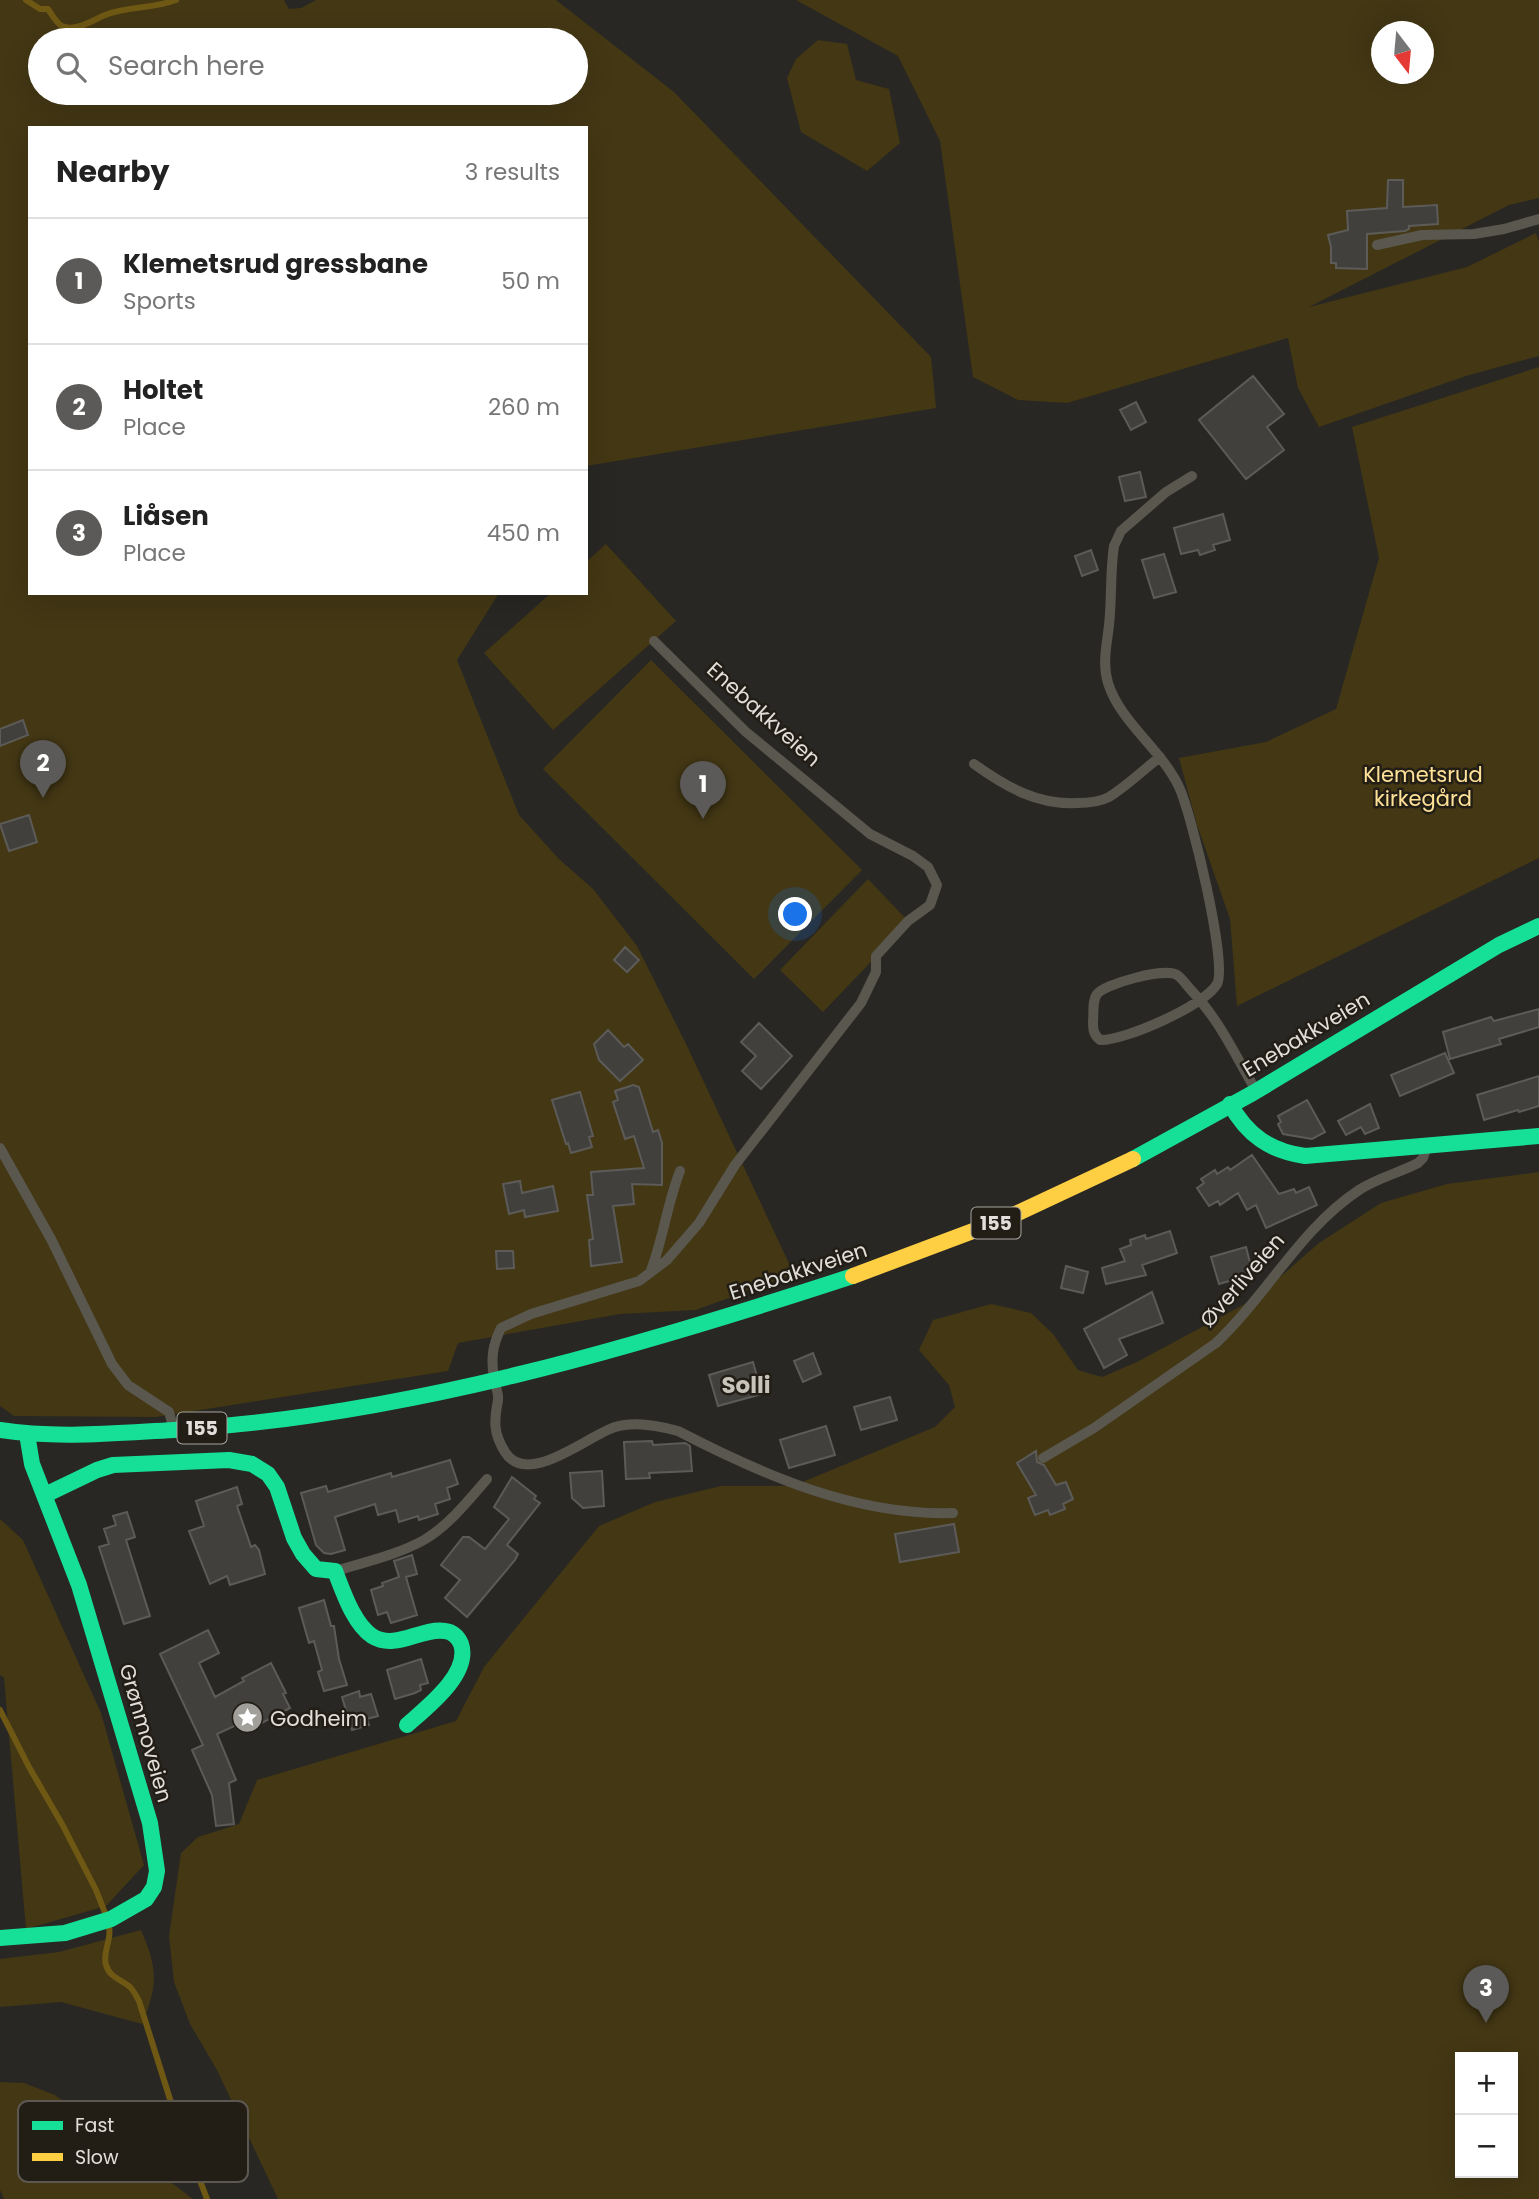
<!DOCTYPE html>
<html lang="en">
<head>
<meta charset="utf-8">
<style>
  body { margin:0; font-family:Poppins,sans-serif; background:#f2f2f2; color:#222 }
  .controls { position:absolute; right:21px; bottom:21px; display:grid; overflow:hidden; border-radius:0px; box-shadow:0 7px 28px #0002 }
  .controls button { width:63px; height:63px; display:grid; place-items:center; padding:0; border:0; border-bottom:2px solid #e0e0e0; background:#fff; color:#222; font:35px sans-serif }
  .compass { position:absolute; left:1371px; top:21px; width:63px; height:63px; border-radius:50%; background:#fff; box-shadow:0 7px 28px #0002; rotate:164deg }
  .you { position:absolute; left:796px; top:915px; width:24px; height:24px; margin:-18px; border:5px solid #fff; border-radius:50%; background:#1a73e8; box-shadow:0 0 0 10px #1a73e833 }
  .badge { display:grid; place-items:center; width:46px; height:46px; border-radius:50%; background:#5b5a58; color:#fff; font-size:23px; font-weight:700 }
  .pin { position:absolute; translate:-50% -58px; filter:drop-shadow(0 2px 4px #0008) }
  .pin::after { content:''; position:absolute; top:37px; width:24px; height:21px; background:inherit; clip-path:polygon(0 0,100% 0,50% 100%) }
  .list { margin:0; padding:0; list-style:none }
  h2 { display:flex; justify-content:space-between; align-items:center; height:91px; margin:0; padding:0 28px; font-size:30px }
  h2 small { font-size:23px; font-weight:400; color:#767676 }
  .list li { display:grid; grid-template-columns:46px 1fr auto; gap:21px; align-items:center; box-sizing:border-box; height:126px; padding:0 28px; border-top:2px solid #e0e0e0 }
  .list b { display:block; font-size:26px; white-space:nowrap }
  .list p { margin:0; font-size:23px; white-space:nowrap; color:#767676 }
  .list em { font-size:23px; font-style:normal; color:#767676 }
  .icon { flex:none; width:38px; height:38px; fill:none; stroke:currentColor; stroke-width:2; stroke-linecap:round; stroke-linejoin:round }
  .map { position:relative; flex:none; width:1539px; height:2199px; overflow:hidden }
  .search { position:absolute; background:#fff; box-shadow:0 7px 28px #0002; left:28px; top:28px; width:560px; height:77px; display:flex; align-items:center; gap:18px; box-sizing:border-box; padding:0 24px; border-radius:38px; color:#767676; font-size:26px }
  .panel { position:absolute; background:#fff; box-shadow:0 7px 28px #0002; left:28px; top:126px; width:560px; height:469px; border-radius:0px }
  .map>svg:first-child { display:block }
  .green { fill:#433714; fill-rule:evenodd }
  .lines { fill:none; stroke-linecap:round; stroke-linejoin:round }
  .stream { stroke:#6f5814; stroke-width:6 }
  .building { fill:#41403c; stroke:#5c5b58; stroke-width:2 }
  .lane { stroke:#5a574e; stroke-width:10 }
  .fast { stroke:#16e098; stroke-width:16 }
  .slow { stroke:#ffcf43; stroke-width:16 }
  .labels { text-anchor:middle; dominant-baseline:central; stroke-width:5; stroke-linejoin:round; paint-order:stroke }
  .shield { fill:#221e16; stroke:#a8a59f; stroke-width:2 }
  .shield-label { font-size:19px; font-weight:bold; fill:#e2dfda }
  .street-label { font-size:21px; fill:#e2dfda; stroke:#221e16 }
  .park-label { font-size:21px; fill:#ffe197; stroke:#221e16 }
  .poi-label { font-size:21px; fill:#e2dfda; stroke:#221e16; text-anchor:start }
  .neighbourhood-label { font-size:23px; font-weight:bold; fill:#c8c4b9; stroke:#221e16 }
  .key { fill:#221e16; stroke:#5c5851; stroke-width:2 }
  .key-label { font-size:19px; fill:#e2dfda }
</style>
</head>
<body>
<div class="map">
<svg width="1539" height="2199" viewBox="0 0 1539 2199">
  <rect width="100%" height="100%" fill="#282723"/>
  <path class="green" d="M0,0h284l5,9 12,-1 15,-8h240l118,92 257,265 5,51 -350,58v-338h-556v465h469l-42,67 62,155 40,44 34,30 44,57 50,100 107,228 -98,36 -76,4 -162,29 -10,28 -292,46 -142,-1 -14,-10zM40,40h536v53h-536z
    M796,0h743v198l-30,7 -200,102 158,-40 69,-34 3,9v114l-73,20 -147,51 -21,-39 -10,-50 -221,65 -49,-3 -45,-23 -33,-236 -42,-85zM1382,32h42v42h-42z
    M818,40l29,4 9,36 33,9 11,54 -33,28 -66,-39 -14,-54 9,-19z
    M1539,367v491l-302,148 -7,-87 -33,-94 -18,-67 87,-16 70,-33 43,-151 -27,-131z
    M606,544l70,77 -123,109 -69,-77 67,-60h35v-31z
    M651,660l211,210 -108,109 -211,-210z
    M868,879l41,43 -86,90 -43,-42z
    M1539,1172v1027h-1261l-61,-129 -27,-46 -16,-42 -5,-46 12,-83 17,-16 41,-13 18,-44 199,-59 28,-54 115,-141 56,-24 66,-16h72l142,-59 20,-20 -6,-22 -30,-35 14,-30 58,-16 40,9 22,21 25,36 24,7 35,-15 119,-64 63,-55 62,-40 66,-19zM1460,2057h53v116h-53z
    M0,1519l23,21 78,173 43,152 -38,41 -80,23 -22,-251 -4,-3z
    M141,1930c17,39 17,55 1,94l-81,-22 -61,5v-48l59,-7z
    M0,2082l24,1 31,12 138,104h-189l-4,-9z"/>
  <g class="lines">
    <path class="stream" d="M26,0l14,9h8c4,6 8,14 14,17 14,6 31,-6 43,-11 22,-9 48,-6 71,-15
      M0,1710l29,57 33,57 34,66 9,23
      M109,1927c3,13 -7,25 -3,38 4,13 15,14 24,22 4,4 6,9 9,14l36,114 32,84"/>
  </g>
  <path class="building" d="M1388,180h15v27l34,-2 1,19 -29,2v3l-4,2 -38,3v35l-31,-1v-5h-5v-16l-3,-12 20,-5 -1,-19 40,-3z
    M1253,376l31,38 -17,13 17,23 -38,29 -47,-59z
    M1136,402l10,20 -15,8 -11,-20z
    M1140,472l6,25 -21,4 -6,-24z
    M1223,514l7,26 -17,5 2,5 -15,5 -2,-5 -17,4 -7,-26z
    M1091,550l7,20 -16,6 -7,-20z
    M1164,554l12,38 -22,6 -12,-38z
    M23,720l5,15 -28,11v-17z
    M29,815l8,27 -28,9 -9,-27z
    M625,947l14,13 -12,12 -13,-12z
    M1539,1009v18l-40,12 2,5 -51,15 -7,-27 48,-15 3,4z
    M759,1023l33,33 -31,33 -19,-18 14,-15 -15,-14z
    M608,1030l16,17 4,-3 15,16 -23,21 -21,-21 -5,-16z
    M1445,1053l9,20 -54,23 -9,-21z
    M1539,1076v30l-20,6 -1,-2 -34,10 -7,-25z
    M633,1085l6,2 14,45 5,-2 4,13v42l-30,-1 2,20 -21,2 9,56 -31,4 -2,-26 4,-1 -6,-44h6l-2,-23 53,-4 -10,-32 -9,3 -12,-37 5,-2 -3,-9z
    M580,1092l13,44 -4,1 3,10 -21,6 -3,-10 -2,1 -14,-44z
    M1307,1100l18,32 -13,7 -29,-5 -5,-10 3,-2 -3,-6z
    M1370,1104l9,24 -14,6 -4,-7 -15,8 -8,-14z
    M1252,1155l27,39 15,-5 2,4 13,-6 8,18 -51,23 -10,-23 -9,5 -9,-17 -18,12 -2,-4 -9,5 -12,-18 7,-5 -3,-4 14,-9 2,4 11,-7 2,3z
    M520,1181l2,12 31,-7 5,25 -33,6 -1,-7 -15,4 -6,-30z
    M1170,1231l7,22 -35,12 4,10 -40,9 -4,-16 23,-7 -5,-12 11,-4 -1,-5 15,-5 1,4z
    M1246,1247l7,27 -34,10 -8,-27z
    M496,1251h17l1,17 -17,1z
    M1066,1266l22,6 -5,21 -22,-5z
    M1152,1292l11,31 -44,16 8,16 -23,13 -20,-39z
    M813,1353l8,21 -18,8 -9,-21z
    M753,1362l9,32 -44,12 -9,-31z
    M890,1397l7,23 -36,10 -7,-23z
    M826,1426l9,29 -46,13 -9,-28z
    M652,1441l1,4 32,-2 5,3 2,25 -43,2 1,5 -24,1 -2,-37z
    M1036,1451l1,11 7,3 12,20 10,-3 7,17 -10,5 2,5 -15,6 -2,-5 -13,5 -7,-17 8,-3 -19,-32z
    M450,1460l8,24 -11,4 3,11 -15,5 3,10 -19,6 -1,-4 -19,6 -3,-12 -18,5 -3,-11 -40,13 10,33 -14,4 -7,-1 -8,-8 -15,-52 25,-7 2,6 63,-19 1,4z
    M602,1471l2,35 -21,2 -11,-10 -2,-25z
    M512,1477l24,19 -2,3 6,4 -33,42 11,9 -3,6 -48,57 -22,-19 15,-18 -19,-15 22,-28h6l16,12 24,-30 -15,-12z
    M237,1487l5,17 -5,2 14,41 4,-2 4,5 6,24 -35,11 -3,-9 -17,8 -21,-53 15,-5 -8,-25z
    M127,1512l8,25 -9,3 24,76 -26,8 -25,-77 10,-3 -5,-15 12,-4 -3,-9z
    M954,1524l5,28 -59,10 -5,-28z
    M412,1555l5,19 -11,3 11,38 -26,8 -4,-11 -9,3 -7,-25 12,-4 -1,-3 17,-6 -5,-16z
    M324,1600l7,26h3l5,33 8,26 -23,6 -6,-19 4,-2 -8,-29 -5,2 -10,-35z
    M208,1630l11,23 -20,10 16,34 29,-16 -2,-3 29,-15 15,30 -3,1 7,14 -30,16 -4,-8 -39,18 19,46 -7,3 5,41 -18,2 -4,-31 -20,-45 11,-5 -43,-91z
    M421,1659l7,24 -8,2 1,5 -6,3 -20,6 -8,-29z
    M359,1691l1,6 11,-3 7,22 -11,3 2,6 -17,5 -10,-33z"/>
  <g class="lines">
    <path class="lane" d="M1377,245l45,-10 52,-1 30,-5 35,-10
      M1192,476l-26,16 -45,39 -7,15c-4,26 -2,52 -5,79 -2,19 -7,38 -1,58 12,39 54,67 71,104 12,25 49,177 38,197 -13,22 -93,57 -117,56 -7,-6 -7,-11 -7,-19 1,-9 -1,-20 4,-27 8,-10 68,-27 80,-19 5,3 10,11 14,15 29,31 43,63 64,99
      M654,641l92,91 124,102 43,22 15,11 9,18 -7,20 -22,16 -32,35v16l-15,31 -126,162 -36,58 -32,37 -28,21 -108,33 -30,14c-9,18 -10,31 -7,51 1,7 5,14 4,21 -4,21 -5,33 7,52 22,36 82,-16 110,-25 19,-6 45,-1 63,4 85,44 178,85 275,82
      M974,764c32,23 63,41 103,39 10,0 23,-1 32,-6 18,-11 34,-27 51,-40
      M0,1148l51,91 61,125 16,21 41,27 4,14
      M650,1273c13,-33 17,-69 30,-102
      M1043,1458l51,-30 122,-85c51,-48 84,-114 143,-153 18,-12 40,-17 59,-27l5,-5 3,-9
      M336,1571c29,-9 61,-16 88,-31 24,-14 45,-40 63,-61"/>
    <path class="fast" d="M1230,1104c17,31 40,47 75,52l234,-20
      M1133,1159l120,-66 246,-148 40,-19
      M0,1430c57,9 117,3 174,0 233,-15 459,-82 679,-154
      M45,1495l52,-25 16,-5 116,-5 23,4 16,10 9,13 17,51 9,16 13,15 19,2c8,20 18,52 37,65 24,15 49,-9 73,-5 8,1 13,6 16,13 10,30 -35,64 -54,81
      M0,1938l65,-5 46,-14 35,-20 8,-12 3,-16 -7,-48 -71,-238 -47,-121 -5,-30"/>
    <path class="slow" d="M853,1276l152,-57 128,-60"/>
  </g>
  <defs>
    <symbol id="sight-disc" viewBox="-11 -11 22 22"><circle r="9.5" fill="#a19f9a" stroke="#221e16"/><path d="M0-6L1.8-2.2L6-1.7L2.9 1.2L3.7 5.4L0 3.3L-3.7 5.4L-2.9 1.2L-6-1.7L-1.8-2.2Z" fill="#fff"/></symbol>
  </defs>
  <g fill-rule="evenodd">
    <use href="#sight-disc" x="230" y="1700" width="35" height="35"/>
  </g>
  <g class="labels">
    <g class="shield">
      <rect x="971.5" y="1207.5" width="49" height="31" rx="5"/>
      <rect x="177.5" y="1412.5" width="49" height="31" rx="5"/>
    </g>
    <g class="shield-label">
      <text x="996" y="1223">155</text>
      <text x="202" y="1428">155</text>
    </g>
    <g class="street-label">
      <text transform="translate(764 714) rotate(42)">Enebakkveien</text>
      <text transform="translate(1306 1034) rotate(-31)">Enebakkveien</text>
      <text transform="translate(798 1271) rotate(-18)">Enebakkveien</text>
      <text transform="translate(1242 1280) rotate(-49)">Øverliveien</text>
      <text transform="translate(146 1733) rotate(74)">Grønmoveien</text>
    </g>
    <g class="park-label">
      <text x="1423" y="774">Klemetsrud<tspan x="1423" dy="24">kirkegård</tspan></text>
    </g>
    <g class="poi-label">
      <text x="270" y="1718">Godheim</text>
    </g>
    <g class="neighbourhood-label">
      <text x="746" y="1385">Solli</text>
    </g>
  </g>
  <rect x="18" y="2101" width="230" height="81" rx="10" class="key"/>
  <rect x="32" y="2121" width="31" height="9" fill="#16e098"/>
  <rect x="32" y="2153" width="31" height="8" fill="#ffcf43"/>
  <g class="key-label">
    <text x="75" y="2132">Fast</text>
    <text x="75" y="2164">Slow</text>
  </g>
</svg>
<div class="controls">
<button>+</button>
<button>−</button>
</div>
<svg class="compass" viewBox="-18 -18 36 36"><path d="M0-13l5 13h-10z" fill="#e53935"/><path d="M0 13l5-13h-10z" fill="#767676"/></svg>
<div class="you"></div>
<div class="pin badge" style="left:703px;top:819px">1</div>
<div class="pin badge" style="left:43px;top:798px">2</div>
<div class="pin badge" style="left:1486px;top:2023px">3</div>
<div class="search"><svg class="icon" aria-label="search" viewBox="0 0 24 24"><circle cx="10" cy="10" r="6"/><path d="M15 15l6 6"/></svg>Search here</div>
<section class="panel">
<h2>Nearby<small>3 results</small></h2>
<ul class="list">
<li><span class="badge">1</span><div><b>Klemetsrud gressbane</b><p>Sports</p></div><em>50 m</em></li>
<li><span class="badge">2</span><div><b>Holtet</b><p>Place</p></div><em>260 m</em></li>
<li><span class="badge">3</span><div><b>Liåsen</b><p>Place</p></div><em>450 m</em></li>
</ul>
</section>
</div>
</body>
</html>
